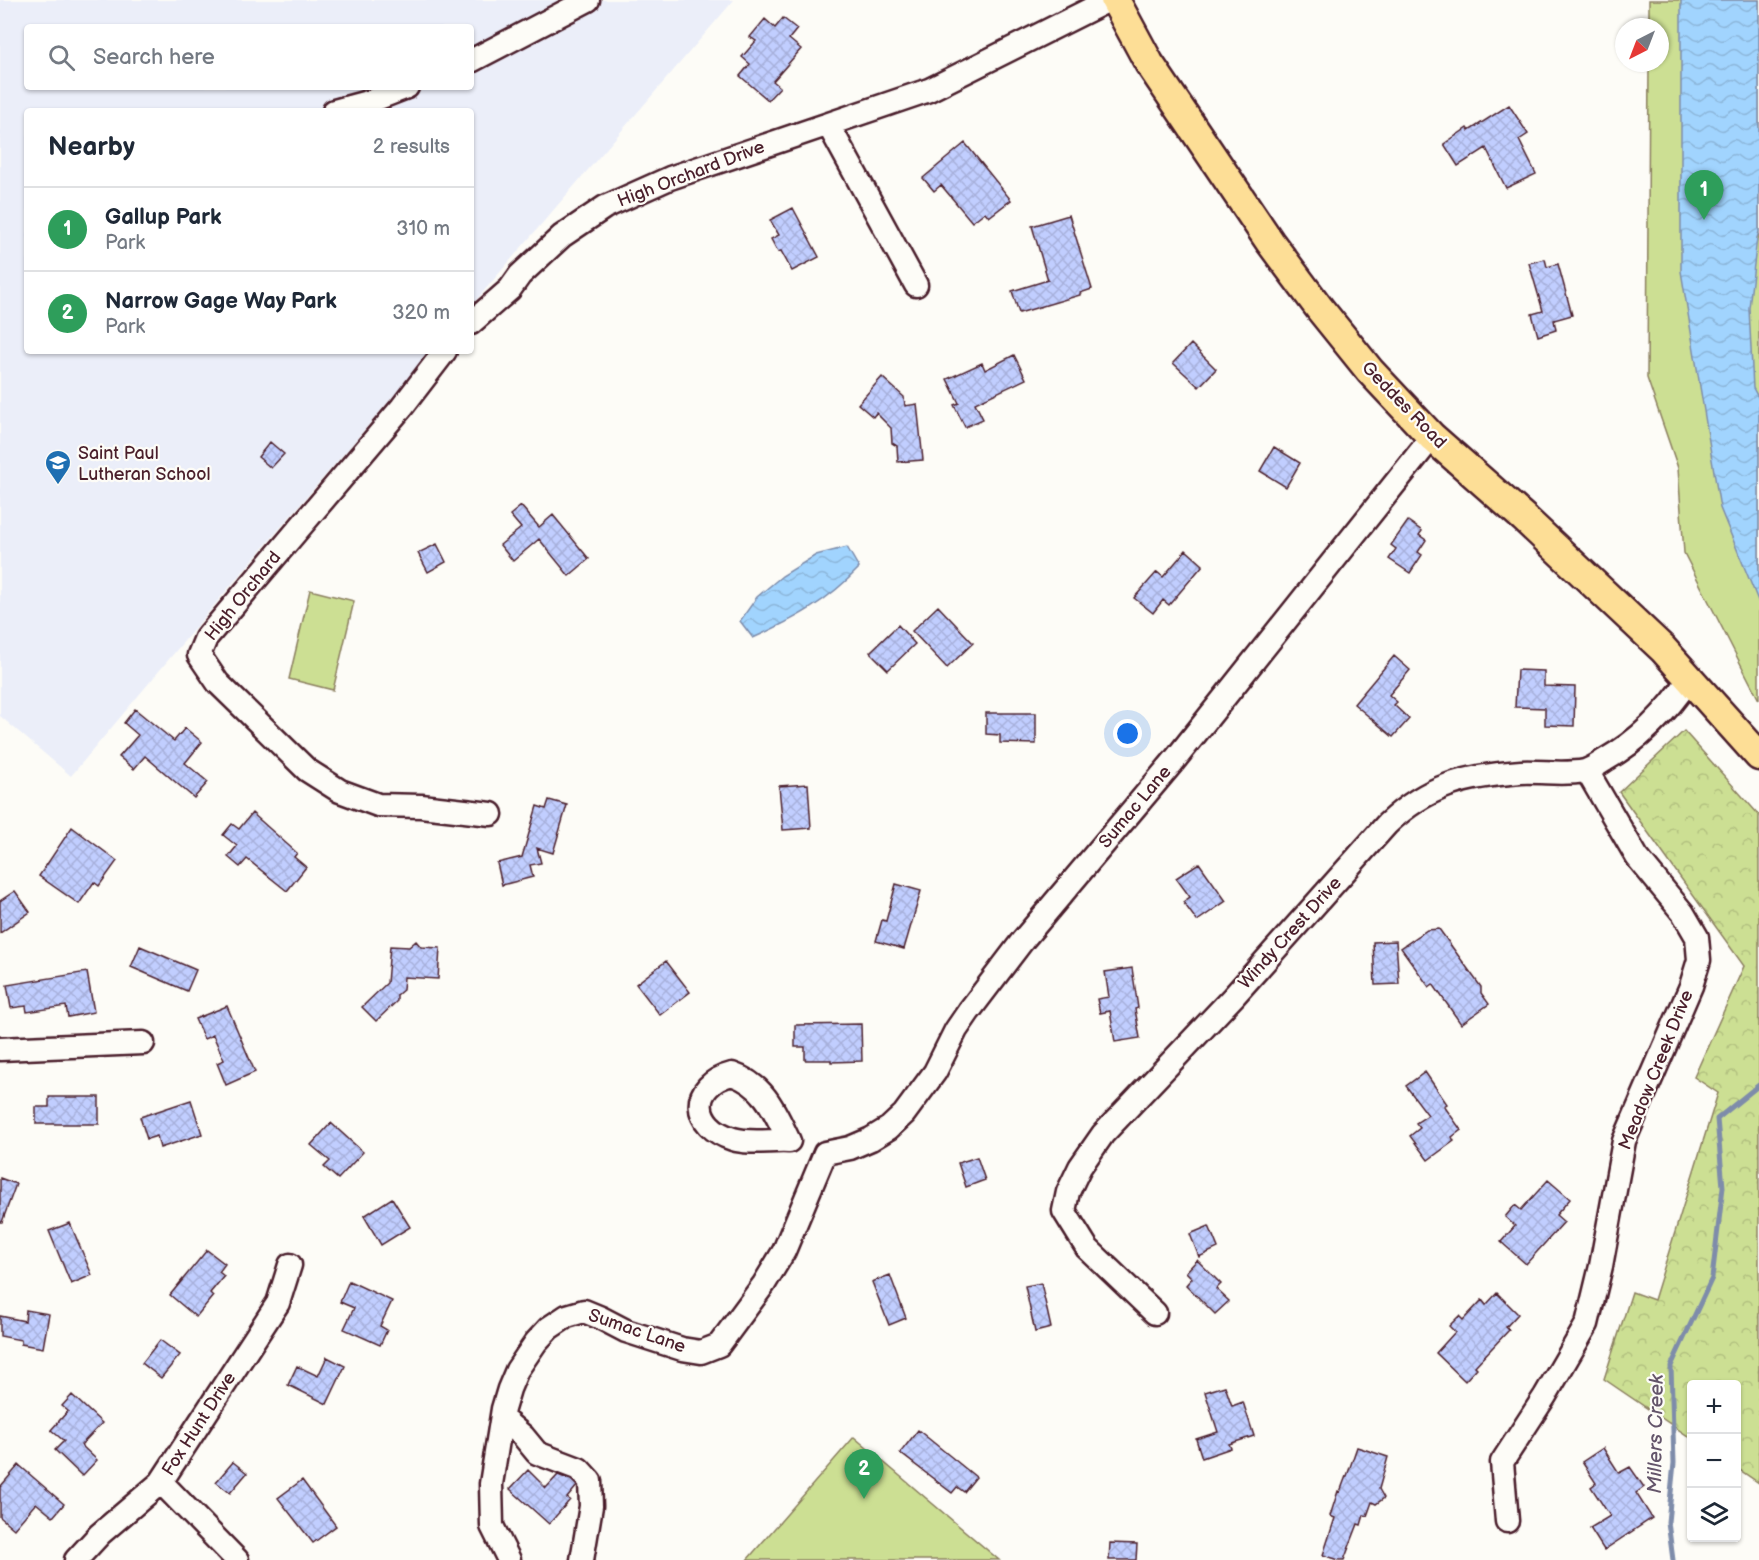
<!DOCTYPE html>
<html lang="en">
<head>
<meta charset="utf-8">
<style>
  body { margin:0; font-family:"Balsamiq Sans",sans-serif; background:#f2f2f3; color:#1f2937 }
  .controls { position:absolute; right:18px; bottom:18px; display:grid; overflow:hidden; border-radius:6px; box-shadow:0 2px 4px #0004 }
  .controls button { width:54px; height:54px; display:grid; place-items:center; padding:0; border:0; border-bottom:2px solid #e0e1e3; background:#fff; color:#1f2937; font:30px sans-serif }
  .compass { position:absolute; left:1615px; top:18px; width:54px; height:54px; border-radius:50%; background:#fff; box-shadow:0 2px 4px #0004; rotate:222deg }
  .you { position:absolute; left:1128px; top:734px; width:21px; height:21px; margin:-15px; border:4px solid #fff; border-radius:50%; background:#1a73e8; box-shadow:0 0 0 9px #1a73e833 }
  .badge { display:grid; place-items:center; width:39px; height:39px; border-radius:50%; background:#1a73e8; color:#fff; font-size:20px; font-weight:700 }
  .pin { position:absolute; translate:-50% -50px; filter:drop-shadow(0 2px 3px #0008) }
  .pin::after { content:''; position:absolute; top:32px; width:21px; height:18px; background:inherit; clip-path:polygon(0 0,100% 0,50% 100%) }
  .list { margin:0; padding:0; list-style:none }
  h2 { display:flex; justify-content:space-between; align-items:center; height:78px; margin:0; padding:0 24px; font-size:26px }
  h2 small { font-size:20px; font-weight:400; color:#747a83 }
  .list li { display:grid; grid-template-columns:39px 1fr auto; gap:18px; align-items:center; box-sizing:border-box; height:84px; padding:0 24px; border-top:2px solid #e0e1e3 }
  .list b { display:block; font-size:22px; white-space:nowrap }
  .list p { margin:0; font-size:20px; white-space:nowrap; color:#747a83 }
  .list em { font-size:20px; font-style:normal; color:#747a83 }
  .icon { flex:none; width:33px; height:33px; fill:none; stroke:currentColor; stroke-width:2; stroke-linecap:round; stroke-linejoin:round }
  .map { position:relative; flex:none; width:1759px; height:1560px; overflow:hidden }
  .search { position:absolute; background:#fff; box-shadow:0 2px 4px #0004; left:24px; top:24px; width:450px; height:66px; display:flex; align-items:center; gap:15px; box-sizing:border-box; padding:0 21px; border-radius:6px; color:#747a83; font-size:22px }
  .panel { position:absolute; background:#fff; box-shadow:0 2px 4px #0004; left:24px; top:108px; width:450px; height:246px; border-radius:6px }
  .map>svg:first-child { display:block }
  .built { fill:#ebeef9; fill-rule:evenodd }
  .forest { fill:url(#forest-crowns); stroke:#8b7f5f; stroke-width:1.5 }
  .park { fill:#ccdf93; stroke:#8b7f5f; stroke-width:1.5 }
  .water { fill:url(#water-waves); stroke:#7e8caa; stroke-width:1.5 }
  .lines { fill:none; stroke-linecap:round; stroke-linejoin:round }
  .stream { stroke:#7e8caa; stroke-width:5 }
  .building { fill:url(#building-cross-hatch); stroke:#4a1f2b; stroke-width:1.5 }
  .minor-casing { stroke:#4a1f2b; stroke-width:27 }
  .major-casing { stroke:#4a1f2b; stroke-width:33 }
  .minor { stroke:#fdfcf7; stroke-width:22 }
  .major { stroke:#fdde96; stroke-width:28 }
  .labels { text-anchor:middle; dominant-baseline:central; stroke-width:4.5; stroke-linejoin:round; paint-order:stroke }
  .street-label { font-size:18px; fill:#4a1f2b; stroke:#fdfcf7 }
  .poi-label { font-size:18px; fill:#4a1f2b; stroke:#fdfcf7; text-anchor:start }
  .water-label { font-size:20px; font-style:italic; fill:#64556a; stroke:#fdfcf7 }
</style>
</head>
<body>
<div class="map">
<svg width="1759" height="1560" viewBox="0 0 1759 1560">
  <defs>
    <pattern id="forest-crowns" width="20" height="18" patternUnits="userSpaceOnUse" patternTransform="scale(1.5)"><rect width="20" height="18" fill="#ccdf93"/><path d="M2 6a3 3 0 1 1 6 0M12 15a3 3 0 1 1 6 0" fill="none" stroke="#b1bf7f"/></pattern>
    <pattern id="water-waves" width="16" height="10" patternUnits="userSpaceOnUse" patternTransform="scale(1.5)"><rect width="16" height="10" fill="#a1d4fe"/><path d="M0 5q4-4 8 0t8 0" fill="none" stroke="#8cb6da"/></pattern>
    <pattern id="building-cross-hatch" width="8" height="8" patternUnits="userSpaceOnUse" patternTransform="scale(1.5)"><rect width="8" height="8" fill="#c1ceff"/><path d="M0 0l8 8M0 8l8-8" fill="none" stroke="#a7b0db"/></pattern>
  </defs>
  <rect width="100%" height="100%" fill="#fdfcf7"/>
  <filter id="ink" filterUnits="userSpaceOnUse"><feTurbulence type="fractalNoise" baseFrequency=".0167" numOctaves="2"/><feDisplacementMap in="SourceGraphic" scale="12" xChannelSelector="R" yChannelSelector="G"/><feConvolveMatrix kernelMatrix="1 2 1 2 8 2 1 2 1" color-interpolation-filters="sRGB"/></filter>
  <g filter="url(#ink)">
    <path class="built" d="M0,0h734l-263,306v-195h-444v240h405l-200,233 -161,192 -71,-60zM27,27h444v60h-444z"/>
    <path class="forest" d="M1684,731l75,84v668l-22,-15 -1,-84h-44l-1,54 -87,-59 28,-87 22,8 64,-207 -24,-16 50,-111 -125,-174z"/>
    <path class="park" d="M1649,0h110v700l-75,-147 -6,-85 -31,-90 2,-315h11v-36h-11z
      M310,590l44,11 -21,89 -44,-11z
      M854,1437l145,123h-252z"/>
    <path class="water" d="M1681,0h78v232l-2,6 -8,70 4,80 6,11v204l-39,-95 -39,-237z
      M847,547l12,21c-32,34 -64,51 -106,70l-13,-17 17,-24 25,-21 34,-21z"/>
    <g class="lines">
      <path class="stream" d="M1673,1560l-5,-38 6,-59 -3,-97 41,-88 11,-91 -6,-68 42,-34"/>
    </g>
    <path class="building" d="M783,18l14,11 -8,10 12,10 -28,32 7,6 -12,13 -28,-24 10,-12 -8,-7 14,-16 -6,-4 15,-18 10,9z
      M1509,105l19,29 -9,6 17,34 -30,14 -20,-40 -28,18 -14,-22 23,-16 2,3z
      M965,143l46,57 -22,17 -4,-5 -13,10 -31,-37 -7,6 -11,-13z
      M793,208l26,49 -27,14 -11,-20 -3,1 -7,-13 8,-4 -9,-15z
      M1069,215l23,74 -12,4v2l-61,18 -7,-22 36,-11 -16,-54z
      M1545,259l2,8 11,-3 14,51 -18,5 2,10 -18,6 -6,-22 11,-3 -14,-48z
      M1191,344l25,25 -17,18 -26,-24z
      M1014,355l12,24 -51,24 8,16 -18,8 -11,-22 5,-2 -12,-24 35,-16 3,7z
      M882,377l22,20 1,9 12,-2 6,56 -25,2 -1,-16 -5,-3 -1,-15 -15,-15 -3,4 -15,-13z
      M270,442l14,12 -13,14 -13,-11z
      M1274,447l26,16 -14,24 -26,-16z
      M521,506l18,21 14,-12 36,44 -20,17 -30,-37 -26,22 -13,-16 21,-17 -11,-13z
      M1408,521l14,10 -3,4 7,5 -8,12 4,3 -12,18 -21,-14 7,-10 -5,-4z
      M437,544l9,18 -18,10 -10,-19z
      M1186,550l17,15 -34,40 -6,-5 -10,13 -19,-15 23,-26 6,5z
      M938,606l35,37 -26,25 -35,-37z
      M898,625l17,19 -27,26 -18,-18z
      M1394,656l16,14 -21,25 8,7 -3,3 15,14 -16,18 -39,-33z
      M1517,670l27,1v15l31,1 -1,39 -29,-1v-17l-30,-1z
      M135,709l39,32 11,-13 17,14 -17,21 23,19 -14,16 -49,-42 -11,13 -15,-12 19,-22 -14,-12z
      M986,713h50v31l-36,-1v-8l-14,-1z
      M808,784l3,44 -28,2 -4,-44z
      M549,800l18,5 -14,48 -16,-5 4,15 -11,2 3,12 -31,8 -5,-22 25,-6 15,-51 9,3z
      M252,813l45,40 -3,4 12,10 -19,24 -40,-32 -7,8 -12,-10 9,-11 -14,-11 9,-11 7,5z
      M72,827l45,34 -18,25 -5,-4 -15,22 -40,-28z
      M1199,863l27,38 -29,20 -14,-19 7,-5 -14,-19z
      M896,884l25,7 -17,58 -28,-8 6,-21 4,1z
      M15,891l15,21 -30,21v-32z
      M1439,929l42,58v6l8,11 -28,20 -28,-40 -4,3 -28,-39 26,-18z
      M416,941l5,6 19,1 -2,31 -34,-2 -1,13 -6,5v6l-21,20 -14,-14 25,-24 3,-37 19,1z
      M1396,941l3,43 -24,1 -2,-43z
      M140,946l56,24 -9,21 -56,-24z
      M666,961l24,31 -30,23 -24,-31z
      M1132,968l6,40 -3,1 5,29 -25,4 -5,-31 -10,2 -3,-14 12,-2 -4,-25z
      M87,972l7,40 -26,5 -2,-11 -39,6 -1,-6 -15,2 -4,-23z
      M227,1006l28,66 -29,13 -9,-22 7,-3 -11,-25 -9,4 -9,-20z
      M861,1024l1,37 -31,1v-2h-26v-13h-10v-22z
      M1425,1072l22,32 -3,2 17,24 -9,7 2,4 -26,19 -18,-24 10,-8 -4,-5 12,-8 -22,-29z
      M49,1097h50v27h-63v-17h13z
      M191,1100l11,34 -42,14 -3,-12 -10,3 -7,-22z
      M331,1123l32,29 -25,27 -14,-12 6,-6 -19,-16z
      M977,1157l8,23 -19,7 -8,-24z
      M0,1178l16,6 -14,38h-2z
      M1548,1180l22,19 -14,16 8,7 -38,42 -25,-22 14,-16 -10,-9 10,-12 6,5z
      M392,1198l18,29 -29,18 -17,-29z
      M70,1223l22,52 -21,9 -22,-53z
      M1209,1226l9,22 -19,9 -9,-23z
      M207,1250l18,14 -6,8 5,4 -14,17 3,3 -17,21 -26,-22z
      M1197,1260l24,24 -5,5 13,12 -14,13 -29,-29 6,-7 -6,-6z
      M890,1275l16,43 -17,7 -17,-43z
      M349,1281l43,20 -12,25 7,4 -7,15 -36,-16 10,-21 -14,-6z
      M1041,1283l10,45 -16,4 -10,-46z
      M1497,1293l21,21 -12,13 3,3 -34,36 2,2 -12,13 -29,-28 19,-21 -6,-6 10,-10 4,4 19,-20 4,5z
      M26,1310l23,4 -6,34 -22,-4v-4l-21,-4v-20l25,5z
      M160,1340l20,15 -19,23 -19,-15z
      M327,1357l18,9 -18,38 -39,-19 9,-19 21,10z
      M1225,1386l7,20 11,-4 11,34 -25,8 2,4 -29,10 -6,-19 22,-7 -13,-40z
      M72,1395l30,28 -21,22 16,15 -15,16 -27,-26 9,-9 -13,-11 17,-19 -6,-5z
      M918,1430l58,47 -12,15 -7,-5 -5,6 -52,-40z
      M1357,1447l31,10 -9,32 5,9 -8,6 -4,-2 -5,14 -3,-1 -3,10 -3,-1 -14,36h-5l-16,-5 12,-37 -5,-2 8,-25 2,1 6,-16h1z
      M1603,1448l16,25 11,-6 14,20 -8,6 16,25 -48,32 -14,-22 20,-12 -19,-29 5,-4 -14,-21z
      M233,1462l14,11 -17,20 -14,-11z
      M19,1465l45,39 -11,13 -17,-14 -22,26 -14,-12v-30z
      M528,1470l18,18 12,-13 13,5 6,6 -10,12 3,2 -21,24 -39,-35z
      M302,1480l34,46 -23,17 -35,-45z
      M1110,1543l27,1 -1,16h-27z"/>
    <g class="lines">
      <defs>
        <path id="minor" d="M471,61l117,-61
          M334,111l37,-10 36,-14
          M828,124l88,161
          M471,323l39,-34 10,-14 42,-39 43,-29 65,-29 259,-88 180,-90
          M445,351l-43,56 -196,231 -7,17 19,28 89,87 33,21 38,14 43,1 70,8
          M0,1049l143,-6
          M732,1074c33,11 43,38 57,67 -18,-1 -40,3 -56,-2 -42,-13 -44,-54 -1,-65z
          M1155,1313l-68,-65 -23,-37 4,-19 12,-25 23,-33 130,-137 154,-173c41,-39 79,-48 134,-52 21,-1 43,3 64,-1 7,-2 14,-7 20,-11 35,-20 63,-49 85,-82
          M502,1418l21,18 14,17 42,16 11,12 1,25 -9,54
          M161,1482l76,78
          M1507,1521l-5,-59 43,-66 42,-72 14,-58 23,-125 67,-155 8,-26 -2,-23 -14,-24 -46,-56 -50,-86
          M76,1560l24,-26 61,-52 117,-179 12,-38
          M509,1560l-17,-34 -1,-42 12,-75 6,-20 8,-19 19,-28 13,-14 18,-12 17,-5 17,7 25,13 56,18 19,3 18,-7 45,-61 20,-33 41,-98 25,-5 21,-9 18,-11 15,-14 31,-42 21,-42 13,-19 54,-71 150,-178 259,-325"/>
        <path id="major" d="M1115,0l34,63 121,179 50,67 50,62 62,66 92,81 139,131 96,107"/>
      </defs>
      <use href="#minor" class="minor-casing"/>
      <use href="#major" class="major-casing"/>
      <use href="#minor" class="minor"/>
      <use href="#major" class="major"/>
    </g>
  </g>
  <defs>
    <symbol id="school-pin" viewBox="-11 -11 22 30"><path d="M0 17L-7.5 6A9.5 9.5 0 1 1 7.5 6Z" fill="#1f6fb2" stroke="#fdfcf7"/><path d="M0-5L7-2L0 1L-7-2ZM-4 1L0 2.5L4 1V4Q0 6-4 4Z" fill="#fff"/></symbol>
  </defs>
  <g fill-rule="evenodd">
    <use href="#school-pin" x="43" y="448" width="30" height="40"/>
  </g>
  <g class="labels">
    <g class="street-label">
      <text transform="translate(691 174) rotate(-21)">High Orchard Drive</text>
      <text transform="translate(1404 405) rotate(46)">Geddes Road</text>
      <text transform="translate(243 596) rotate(-51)">High Orchard</text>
      <text transform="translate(1135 807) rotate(-50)">Sumac Lane</text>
      <text transform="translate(1290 933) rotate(-48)">Windy Crest Drive</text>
      <text transform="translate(1656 1070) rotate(-68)">Meadow Creek Drive</text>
      <text transform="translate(637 1331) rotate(19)">Sumac Lane</text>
      <text transform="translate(199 1424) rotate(-57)">Fox Hunt Drive</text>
    </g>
    <g class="poi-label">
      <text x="78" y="453">Saint Paul<tspan x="78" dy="21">Lutheran School</tspan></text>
    </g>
    <g class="water-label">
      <text transform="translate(1656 1434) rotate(-89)">Millers Creek</text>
    </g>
  </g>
</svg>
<div class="controls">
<button>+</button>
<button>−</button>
<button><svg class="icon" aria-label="layers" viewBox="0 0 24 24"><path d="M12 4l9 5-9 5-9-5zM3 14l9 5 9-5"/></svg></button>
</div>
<svg class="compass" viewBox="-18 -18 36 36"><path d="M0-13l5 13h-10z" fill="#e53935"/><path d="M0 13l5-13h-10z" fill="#747a83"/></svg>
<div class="you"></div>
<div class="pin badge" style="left:1704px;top:220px;background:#2e9e5b">1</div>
<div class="pin badge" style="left:864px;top:1499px;background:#2e9e5b">2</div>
<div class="search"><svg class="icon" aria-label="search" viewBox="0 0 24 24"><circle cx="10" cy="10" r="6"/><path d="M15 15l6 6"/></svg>Search here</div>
<section class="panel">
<h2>Nearby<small>2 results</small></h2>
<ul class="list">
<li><span class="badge" style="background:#2e9e5b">1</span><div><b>Gallup Park</b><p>Park</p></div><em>310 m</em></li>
<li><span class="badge" style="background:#2e9e5b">2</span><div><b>Narrow Gage Way Park</b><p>Park</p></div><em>320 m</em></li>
</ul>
</section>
</div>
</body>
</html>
